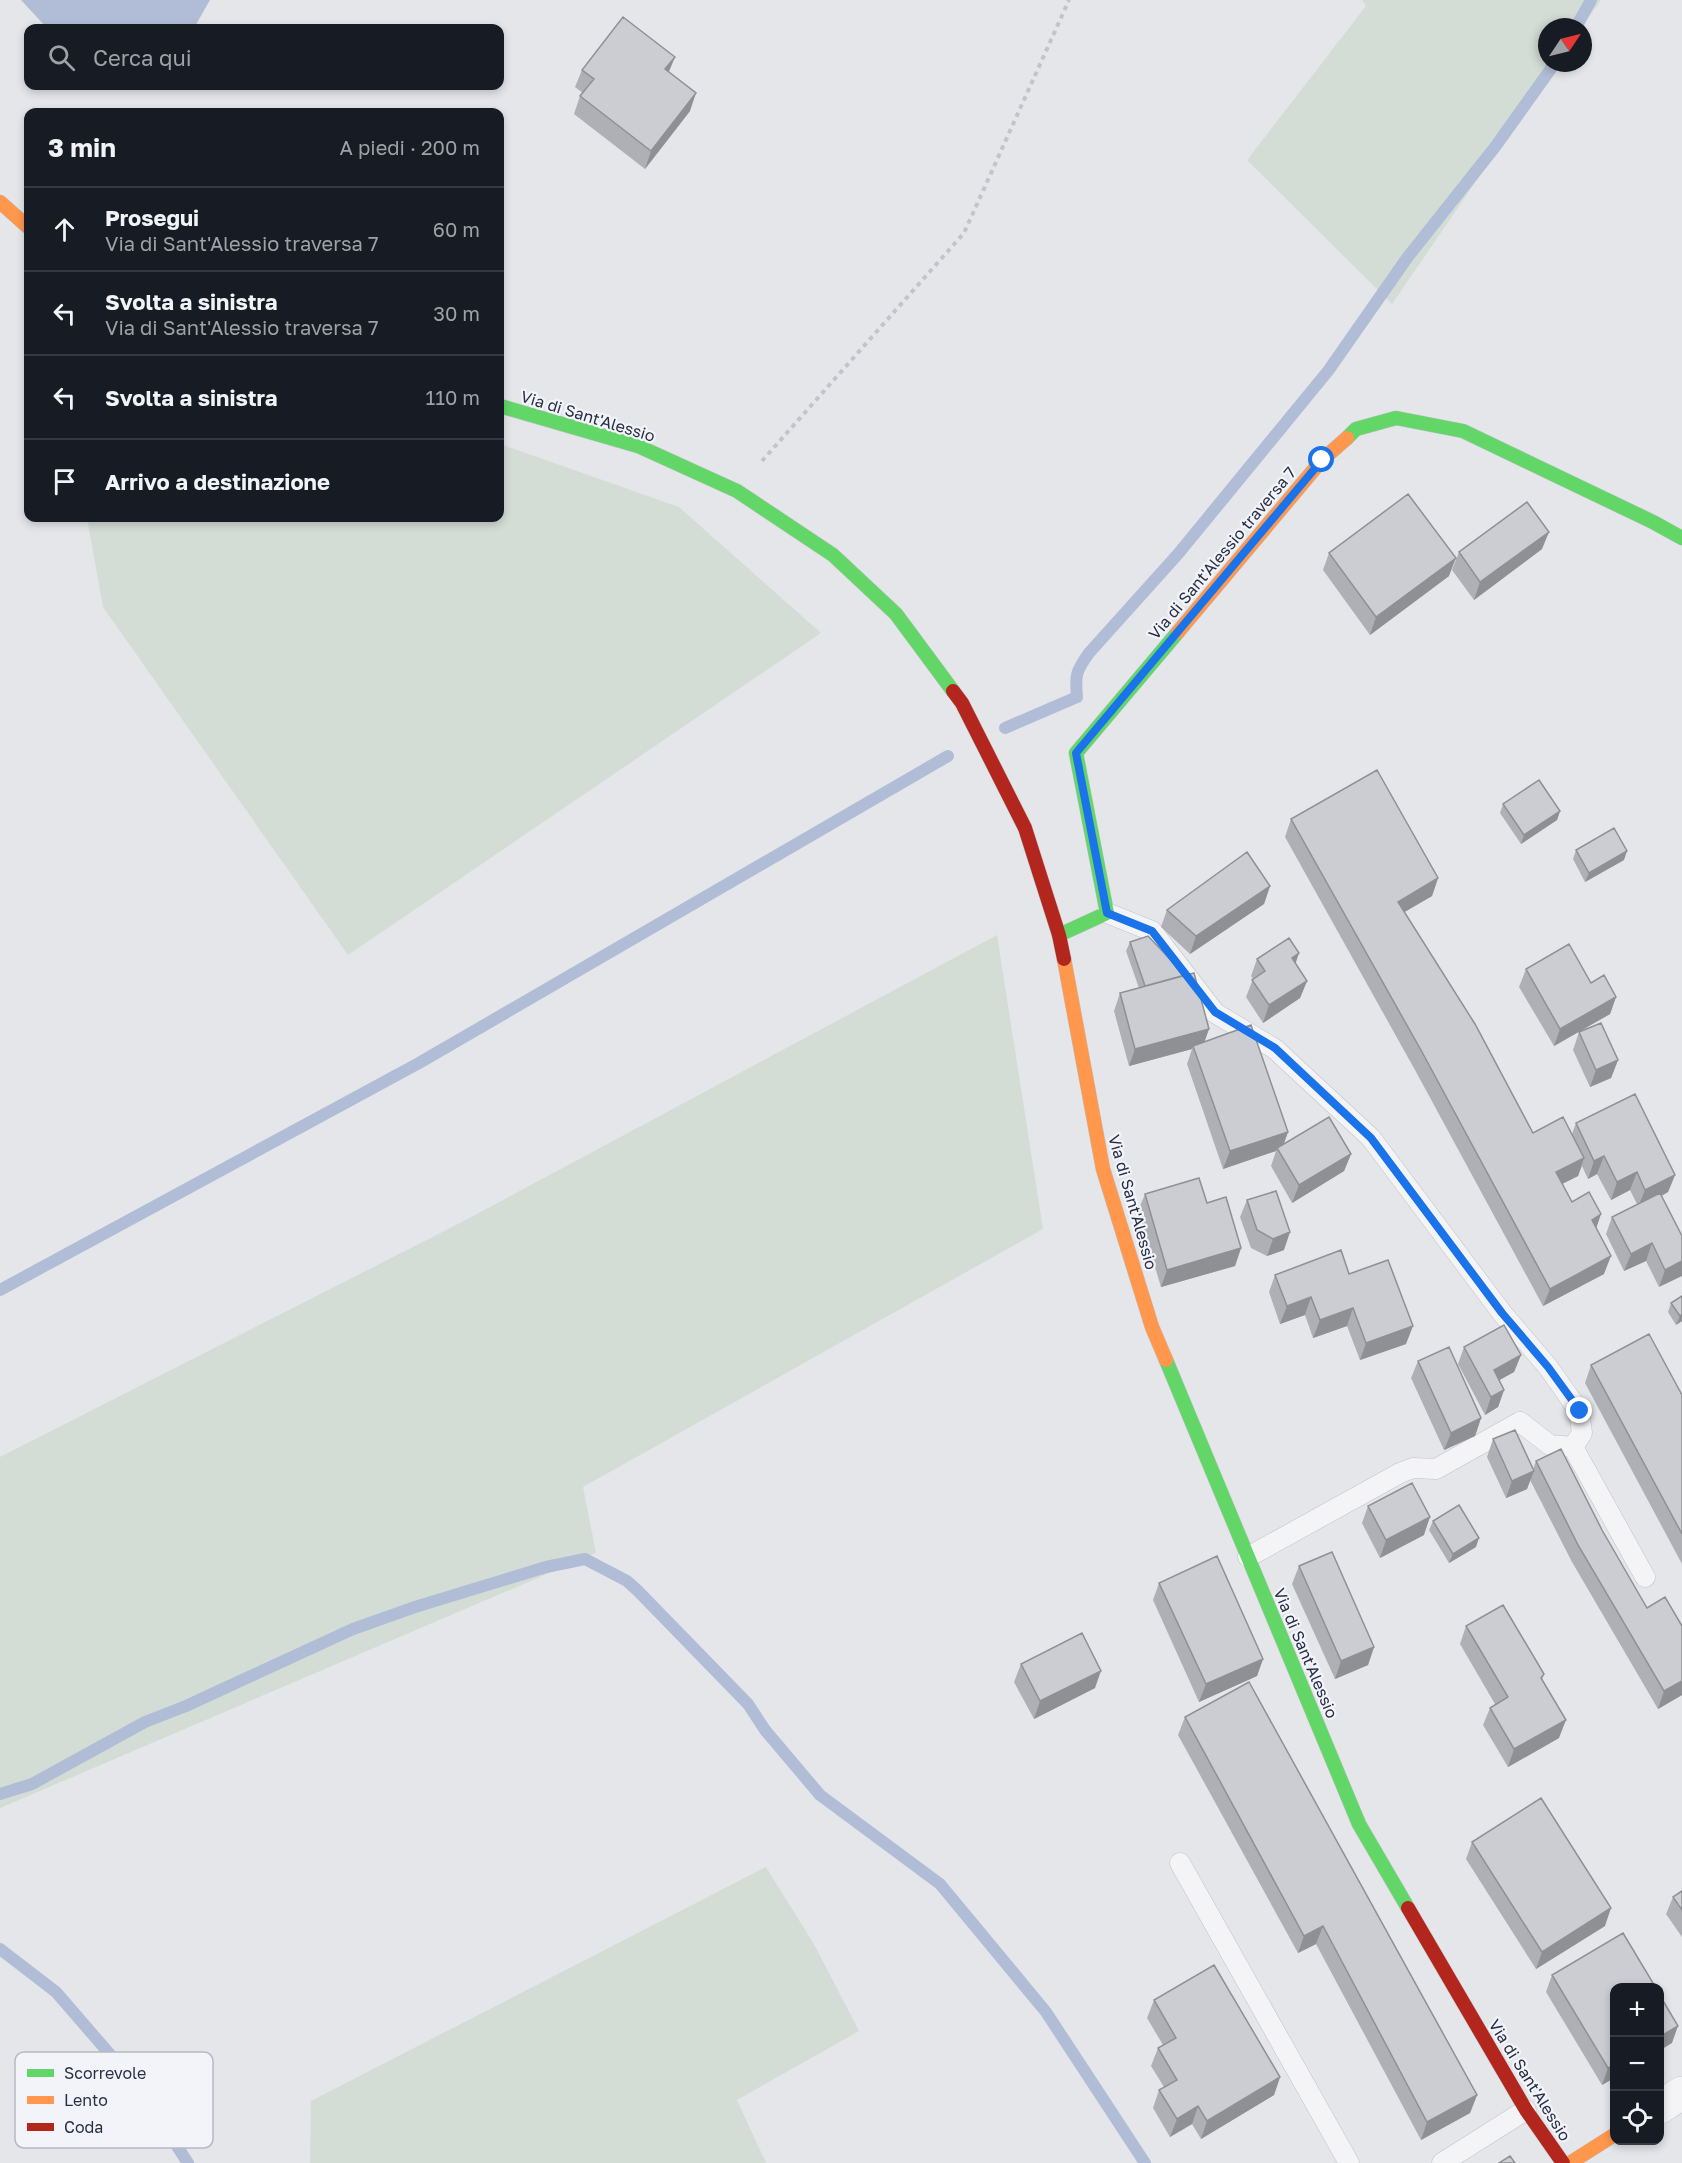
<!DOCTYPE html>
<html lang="it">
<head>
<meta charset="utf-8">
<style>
  body { margin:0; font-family:"Golos Text",sans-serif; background:#20242c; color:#f1f3f6 }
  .controls { position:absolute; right:18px; bottom:18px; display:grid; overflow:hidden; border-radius:12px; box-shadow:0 3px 9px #0003 }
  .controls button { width:54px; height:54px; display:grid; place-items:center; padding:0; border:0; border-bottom:2px solid #363941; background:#171b24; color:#f1f3f6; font:30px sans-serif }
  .compass { position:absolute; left:1538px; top:18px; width:54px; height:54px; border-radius:50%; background:#171b24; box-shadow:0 3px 9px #0003; rotate:55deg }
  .stop { position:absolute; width:18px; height:18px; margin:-14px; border:4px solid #1a73e8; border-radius:50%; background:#fff }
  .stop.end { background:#1a73e8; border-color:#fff; box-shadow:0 2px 6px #0008 }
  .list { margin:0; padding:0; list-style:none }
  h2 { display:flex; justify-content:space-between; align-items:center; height:78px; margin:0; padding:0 24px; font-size:26px }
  h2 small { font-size:20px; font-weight:400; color:#9ea1a6 }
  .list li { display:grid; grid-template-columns:39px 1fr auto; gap:18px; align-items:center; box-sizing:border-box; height:84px; padding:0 24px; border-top:2px solid #363941 }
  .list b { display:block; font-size:22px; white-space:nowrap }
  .list p { margin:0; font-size:20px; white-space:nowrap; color:#9ea1a6 }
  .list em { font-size:20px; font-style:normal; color:#9ea1a6 }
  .icon { flex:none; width:33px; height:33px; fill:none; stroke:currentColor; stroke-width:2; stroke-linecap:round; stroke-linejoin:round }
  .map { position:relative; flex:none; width:1682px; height:2163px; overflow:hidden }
  .search { position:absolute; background:#171b24; box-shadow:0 3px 9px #0003; left:24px; top:24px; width:480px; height:66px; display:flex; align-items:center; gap:15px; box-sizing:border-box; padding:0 21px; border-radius:12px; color:#9ea1a6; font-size:22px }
  .panel { position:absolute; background:#171b24; box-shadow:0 3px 9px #0003; left:24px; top:108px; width:480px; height:414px; border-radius:12px }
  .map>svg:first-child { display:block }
  .green { fill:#d3ddd5 }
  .water { fill:#b1bdd6 }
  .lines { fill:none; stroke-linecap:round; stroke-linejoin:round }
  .stream { stroke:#b1bdd6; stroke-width:12 }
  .lane-casing { stroke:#c1c3c8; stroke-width:21 }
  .street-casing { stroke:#c1c3c8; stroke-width:34 }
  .fast-casing { stroke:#c1c3c8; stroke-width:15 }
  .slow-casing { stroke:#c1c3c8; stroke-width:15 }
  .jam-casing { stroke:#c1c3c8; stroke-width:15 }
  .path { stroke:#c3c4c9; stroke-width:4; stroke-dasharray:4.5 4.5; stroke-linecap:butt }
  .lane { stroke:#f4f4f6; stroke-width:20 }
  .street { stroke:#f4f4f6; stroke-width:33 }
  .fast { stroke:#63d668; stroke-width:14 }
  .slow { stroke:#ff974d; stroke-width:14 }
  .jam { stroke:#b3261e; stroke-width:14 }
  .wall { fill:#afb0b5 }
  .shaded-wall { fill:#8e9093 }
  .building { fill:#cbcdd2; stroke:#8e9093; stroke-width:1.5 }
  .route { stroke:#1a73e8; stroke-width:8 }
  .labels { text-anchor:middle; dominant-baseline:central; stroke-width:4.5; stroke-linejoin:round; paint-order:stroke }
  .street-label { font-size:16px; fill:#292f45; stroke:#f2f4f9 }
  .key { fill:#f2f4f9; stroke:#b6b9c3; stroke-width:1.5 }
  .key-label { font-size:16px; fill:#292f45 }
</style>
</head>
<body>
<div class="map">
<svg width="1682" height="2163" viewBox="0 0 1682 2163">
  <rect width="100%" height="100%" fill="#e4e6ea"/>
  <path class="green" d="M1362,0h239l-19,27h-35v36h10l-165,241 -145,-144 119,-154z
    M500,444l179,63 142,126 -473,322 -245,-348 -16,-89h413z
    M997,935l46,294 -460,258 13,66 -596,255v-351l460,-234z
    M766,1867l49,79 44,85 -122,69 29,63h-456l1,-62z"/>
  <path class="water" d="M21,0h189l-16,28h-147z"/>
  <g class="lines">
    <path class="stream" d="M1576,27l15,-27
      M1005,728l72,-31c-2,-22 -1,-26 12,-44l89,-99 150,-183 79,-113 88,-111 60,-84
      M0,1290l419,-227 529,-307
      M0,1794l32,-10 113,-62 41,-16 167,-77 62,-22 131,-40 39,-8 42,22 11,10 110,113 17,26 55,65 120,89 106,128 99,151
      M0,1949l56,43 83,96 49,75"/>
    <defs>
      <path id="lane" d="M1107,913l45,18 63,82 60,36 96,89 131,175 46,54 31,44 3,22 -9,14 72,130
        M1248,1557l152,-84 13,-5 23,1 84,-47 30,23 23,2
        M1180,1863l169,300
        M1442,2163l84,-53"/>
      <path id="street" d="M1660,2107l22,-14"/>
      <path id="fast" d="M500,406l138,40 99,45 96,64 63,59 57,77
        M1347,438l9,-9 40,-11 67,13 190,91 29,16
        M1059,935l48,-22 -31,-160 102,-121
        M1166,1360l193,464 49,84"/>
      <path id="slow" d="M0,202l28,25
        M1178,632l144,-172 25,-22
        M1064,959l39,210 49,158 14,33
        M1570,2163l44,-28"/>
      <path id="jam" d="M953,691l9,12 63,125 34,107 5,24
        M1408,1908l118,202 37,53"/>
    </defs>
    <use href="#lane" class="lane-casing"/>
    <use href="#street" class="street-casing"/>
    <use href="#fast" class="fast-casing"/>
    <use href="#slow" class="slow-casing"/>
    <use href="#jam" class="jam-casing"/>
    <path class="path" d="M762,461l202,-228 105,-233"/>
    <use href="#lane" class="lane"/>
    <use href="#street" class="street"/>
    <use href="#fast" class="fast"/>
    <use href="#slow" class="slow"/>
    <use href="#jam" class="jam"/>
  </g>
  <path class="wall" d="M582,70l87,2 21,39 -45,58 -71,-55 6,-18 3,-3 -8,-6z
    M1542,549l-68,51 -22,-30 7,-18z
    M1329,553l120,23 -79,59 -47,-65z
    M1503,804l57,7 -3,9 -36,24 -21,-31z
    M1291,819l147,59 -6,18 -28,16 129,221 39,1 4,-11 99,52 -7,17 -6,4 20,40 -23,51 -13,-26 -22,10 -18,-37 6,-17 25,-13 -7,-14 -19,10 -14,-26 -9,5 -6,-13 -4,10 -16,8 10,18 24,27 8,45 -61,32 -128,-236 -130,-233z
    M1576,850l48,10 -39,22 -12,-23z
    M1270,886l-6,18 -74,50 -29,-27 6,-17z
    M1130,942l79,87 -5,13 84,90 -5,13 68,9 -7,17 -52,32 -21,-37 5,-15 -53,18 -36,-105 5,-15 -63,17 -15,-55 6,-18 19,-5 -13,-37z
    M1257,959l39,5 11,17 -7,17 -37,25 -17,-26 7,-18 -2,-3z
    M1526,969l65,14 25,14 -6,17 -56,32 -35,-59z
    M1579,1032l39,28 -7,18 -21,9 -17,-37z
    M1145,1194l62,9 34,45 -6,18 -74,21 -23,-76z
    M1247,1200l37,50 -17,6 -16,-8 -11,-31z
    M1349,1274l57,70 -46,16 -13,-34 -34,12 -8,-23 -25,9 -11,-32 6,-17z
    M1682,1296v25l-6,4 -8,-13 3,-9z
    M1464,1347l57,8 -7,17 -15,8 5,10 -6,17 -13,8 -27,-51z
    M1418,1361l63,57 -6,18 -31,14 -33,-72z
    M1591,1365l91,30v169l-97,-181z
    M1493,1439l40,30 3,-8 66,69 45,78 35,18v69l-24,14 -86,-147 -42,-82 -3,9 -21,9 -19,-41z
    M1368,1506l56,29 -44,23 -18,-35z
    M1433,1521l43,26 -27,16 -20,-33z
    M1299,1566l75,81 -6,18 -33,14 -43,-95z
    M1159,1583l104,76 -6,17 -58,26 -46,-102z
    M1466,1626l78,48 -2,6 17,58 -51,29 -25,-42 7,-17 5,-4 -35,-60z
    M1021,1664l74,24 -61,31 -20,-37z
    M1185,1717l292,378 -7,18 -49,27 -105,-196 -18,9 -120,-218z
    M1472,1842l133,84 -69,43 -70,-110z
    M1682,1891v46l-16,-23 7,-17z
    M1552,1975l62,103 -12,7 -56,-93z
    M1154,2000l126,77 -6,18 -73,44 -9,-15 -22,13 -17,-29 6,-18 5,-3 -13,-21 7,-18 5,-3 -16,-27z"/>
  <path class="shaded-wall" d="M675,57l-7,17 -3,-5z
    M696,93l-6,18 -45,58 6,-18z
    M1549,532l-7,17 -68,51 6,-18z
    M1456,558l-7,18 -79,59 6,-18z
    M1560,811l-3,9 -36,24 3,-9z
    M1627,851l-3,9 -39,22 4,-9z
    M1438,878l-6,18 -41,24 7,-18z
    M1270,886l-6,18 -74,50 6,-18z
    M1299,953l-6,18 -1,-13z
    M1307,981l-7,17 -37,25 6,-18z
    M1616,997l-6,17 -56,32 6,-17z
    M1209,1029l-6,17h-10l-1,3 -63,17 6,-17z
    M1618,1060l-7,18 -21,9 6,-17z
    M1288,1132l-6,17 -5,-1 -1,3 -53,18 7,-18z
    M1351,1154l-7,17 -52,32 7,-18z
    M1604,1156l-7,18 -9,5 6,-18z
    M1584,1158l-6,18 -28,14 6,-18z
    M1637,1172l-7,18 -19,10 6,-18z
    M1675,1175l-7,17 -30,15 7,-17z
    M1601,1214l-6,18 -3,-12z
    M1290,1232l-6,18 -17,6 6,-17z
    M1652,1243l-6,18 -22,10 7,-17z
    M1241,1248l-6,18 -74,21 6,-17z
    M1611,1256l-7,18 -61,32 7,-17z
    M1682,1261v15l-23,11 6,-17z
    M1311,1297l-6,18 -25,9 7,-18z
    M1353,1308l-6,18 -34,12 7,-18z
    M1682,1314v7l-6,4 4,-9z
    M1413,1326l-7,18 -46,16 6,-17z
    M1521,1355l-7,17 -27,15 7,-17z
    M1504,1390l-6,17 -13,8 6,-18z
    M1481,1418l-6,18 -31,14 7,-17z
    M1534,1471l-7,18 -21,9 6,-17z
    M1430,1517l-6,18 -44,23 6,-18z
    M1479,1538l-3,9 -27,16 4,-9z
    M1374,1647l-6,18 -33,14 6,-18z
    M1263,1659l-6,17 -58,26 7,-18z
    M1101,1671l-6,17 -61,31 6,-18z
    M1682,1681v14l-24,14 6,-18z
    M1566,1720l-7,18 -51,29 6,-18z
    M1611,1908l-6,18 -69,43 6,-17z
    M1323,1926l-7,18 -18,9 6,-17z
    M1678,2026l-6,17 -13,8v-14z
    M1614,2064v14l-12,7 6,-17z
    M1280,2077l-6,18 -73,44 6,-18z
    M1477,2095l-7,18 -49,27 6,-18z
    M1198,2106l-6,18 -22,13 7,-18z"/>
  <path class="building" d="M623,17l52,40 -10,12 31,24 -45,58 -71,-55 14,-17 -12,-9z
    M1408,494l48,64 -80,59 -47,-64z
    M1527,502l22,30 -69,50 -21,-30z
    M1377,770l61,108 -40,24 77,122 58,109 30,-16 21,41 -28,14 16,30 17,-10 12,22 -9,6 19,36 -61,33 -128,-237 -131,-233z
    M1539,780l21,31 -36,24 -21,-31z
    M1614,828l13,23 -38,22 -13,-23z
    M1247,852l23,34 -74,50 -29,-26z
    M1148,936l37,39 -40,11 -15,-44z
    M1289,938l10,15 -7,5 15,23 -38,24 -17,-25 13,-9 -8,-12z
    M1569,944l22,39 13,-8 12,22 -56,32 -34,-60z
    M1194,973l15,56 -74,20 -15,-56z
    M1601,1023l17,37 -22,10 -17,-38z
    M1251,1025l37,107 -58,19 -37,-105z
    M1635,1094l40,81 -30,15 -8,-18 -20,10 -13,-26 -10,5 -18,-38z
    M1329,1117l22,37 -52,31 -22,-37z
    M1199,1178l8,25 19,-6 15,51 -74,22 -22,-76z
    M1276,1191l14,41 -17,7 -16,-9 -10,-30z
    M1660,1193l22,43v25l-17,9 -13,-27 -21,11 -19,-37z
    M1341,1250l8,24 39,-14 25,66 -47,17 -13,-35 -33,12 -9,-23 -24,9 -12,-31z
    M1682,1296v18l-2,2 -9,-13z
    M1504,1325l17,30 -27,15 10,20 -13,7 -27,-50z
    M1649,1334l33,61v139l-91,-169z
    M1449,1347l32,71 -30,15 -33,-72z
    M1515,1430l19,41 -22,10 -19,-42z
    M1561,1449l41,81 45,78 18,-11 17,29v55l-18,10 -86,-146 -42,-84z
    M1412,1483l18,34 -44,23 -18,-34z
    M1459,1505l20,33 -26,16 -20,-33z
    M1332,1552l42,95 -33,14 -42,-95z
    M1217,1556l46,103 -57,25 -47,-101z
    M1503,1605l41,69 -3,4 25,42 -52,29 -24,-41 18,-11 -42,-71z
    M1082,1633l19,38 -61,30 -19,-37z
    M1249,1682l228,413 -50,27 -104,-196 -19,10 -119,-219z
    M1541,1798l70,110 -69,44 -70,-110z
    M1682,1891v19l-9,-13z
    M1623,1933l33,55h-42v76l-6,4 -56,-93z
    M1214,1965l66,112 -73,44 -9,-15 -21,13 -18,-29 18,-10 -19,-32 18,-10 -22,-38z
    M1659,1994l19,32 -19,11z
    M1510,2156l5,7h-16z"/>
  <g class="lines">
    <path class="route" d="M1322,460l-246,293 31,160 45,18 63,81 60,36 96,90 131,175 46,54 32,44"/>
  </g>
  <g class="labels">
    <g class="street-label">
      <text transform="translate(588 416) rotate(17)">Via di Sant'Alessio</text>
      <text transform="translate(1222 553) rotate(-50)">Via di Sant'Alessio traversa 7</text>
      <text transform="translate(1133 1202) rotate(74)">Via di Sant'Alessio</text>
      <text transform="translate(1306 1653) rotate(67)">Via di Sant'Alessio</text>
      <text transform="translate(1530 2080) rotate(58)">Via di Sant'Alessio</text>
    </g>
  </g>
  <rect x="15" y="2052" width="198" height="96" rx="9" class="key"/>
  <rect x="27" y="2069" width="27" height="8" fill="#63d668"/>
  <rect x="27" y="2096" width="27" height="8" fill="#ff974d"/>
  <rect x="27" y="2123" width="27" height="8" fill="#b3261e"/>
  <g class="key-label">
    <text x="64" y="2079">Scorrevole</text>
    <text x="64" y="2106">Lento</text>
    <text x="64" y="2133">Coda</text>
  </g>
</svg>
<div class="controls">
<button>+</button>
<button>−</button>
<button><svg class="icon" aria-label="locate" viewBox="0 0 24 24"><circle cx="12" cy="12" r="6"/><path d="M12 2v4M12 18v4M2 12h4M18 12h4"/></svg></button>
</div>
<svg class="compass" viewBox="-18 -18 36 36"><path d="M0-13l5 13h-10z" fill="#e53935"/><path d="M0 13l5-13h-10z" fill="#9ea1a6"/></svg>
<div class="stop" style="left:1322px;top:460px"></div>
<div class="stop end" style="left:1580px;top:1411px"></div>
<div class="search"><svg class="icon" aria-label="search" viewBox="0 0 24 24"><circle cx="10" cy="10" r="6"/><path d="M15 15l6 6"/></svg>Cerca qui</div>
<section class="panel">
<h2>3 min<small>A piedi · 200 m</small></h2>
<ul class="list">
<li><svg class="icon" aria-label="ahead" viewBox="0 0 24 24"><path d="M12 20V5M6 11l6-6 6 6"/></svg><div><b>Prosegui</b><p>Via di Sant'Alessio traversa 7</p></div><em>60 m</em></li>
<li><svg class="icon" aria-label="left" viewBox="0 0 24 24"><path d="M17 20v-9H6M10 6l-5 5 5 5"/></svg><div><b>Svolta a sinistra</b><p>Via di Sant'Alessio traversa 7</p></div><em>30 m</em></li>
<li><svg class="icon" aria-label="left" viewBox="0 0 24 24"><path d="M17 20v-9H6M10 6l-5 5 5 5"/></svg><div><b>Svolta a sinistra</b></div><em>110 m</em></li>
<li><svg class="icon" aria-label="arrive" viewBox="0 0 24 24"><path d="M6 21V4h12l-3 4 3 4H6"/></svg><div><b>Arrivo a destinazione</b></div></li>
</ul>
</section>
</div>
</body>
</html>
